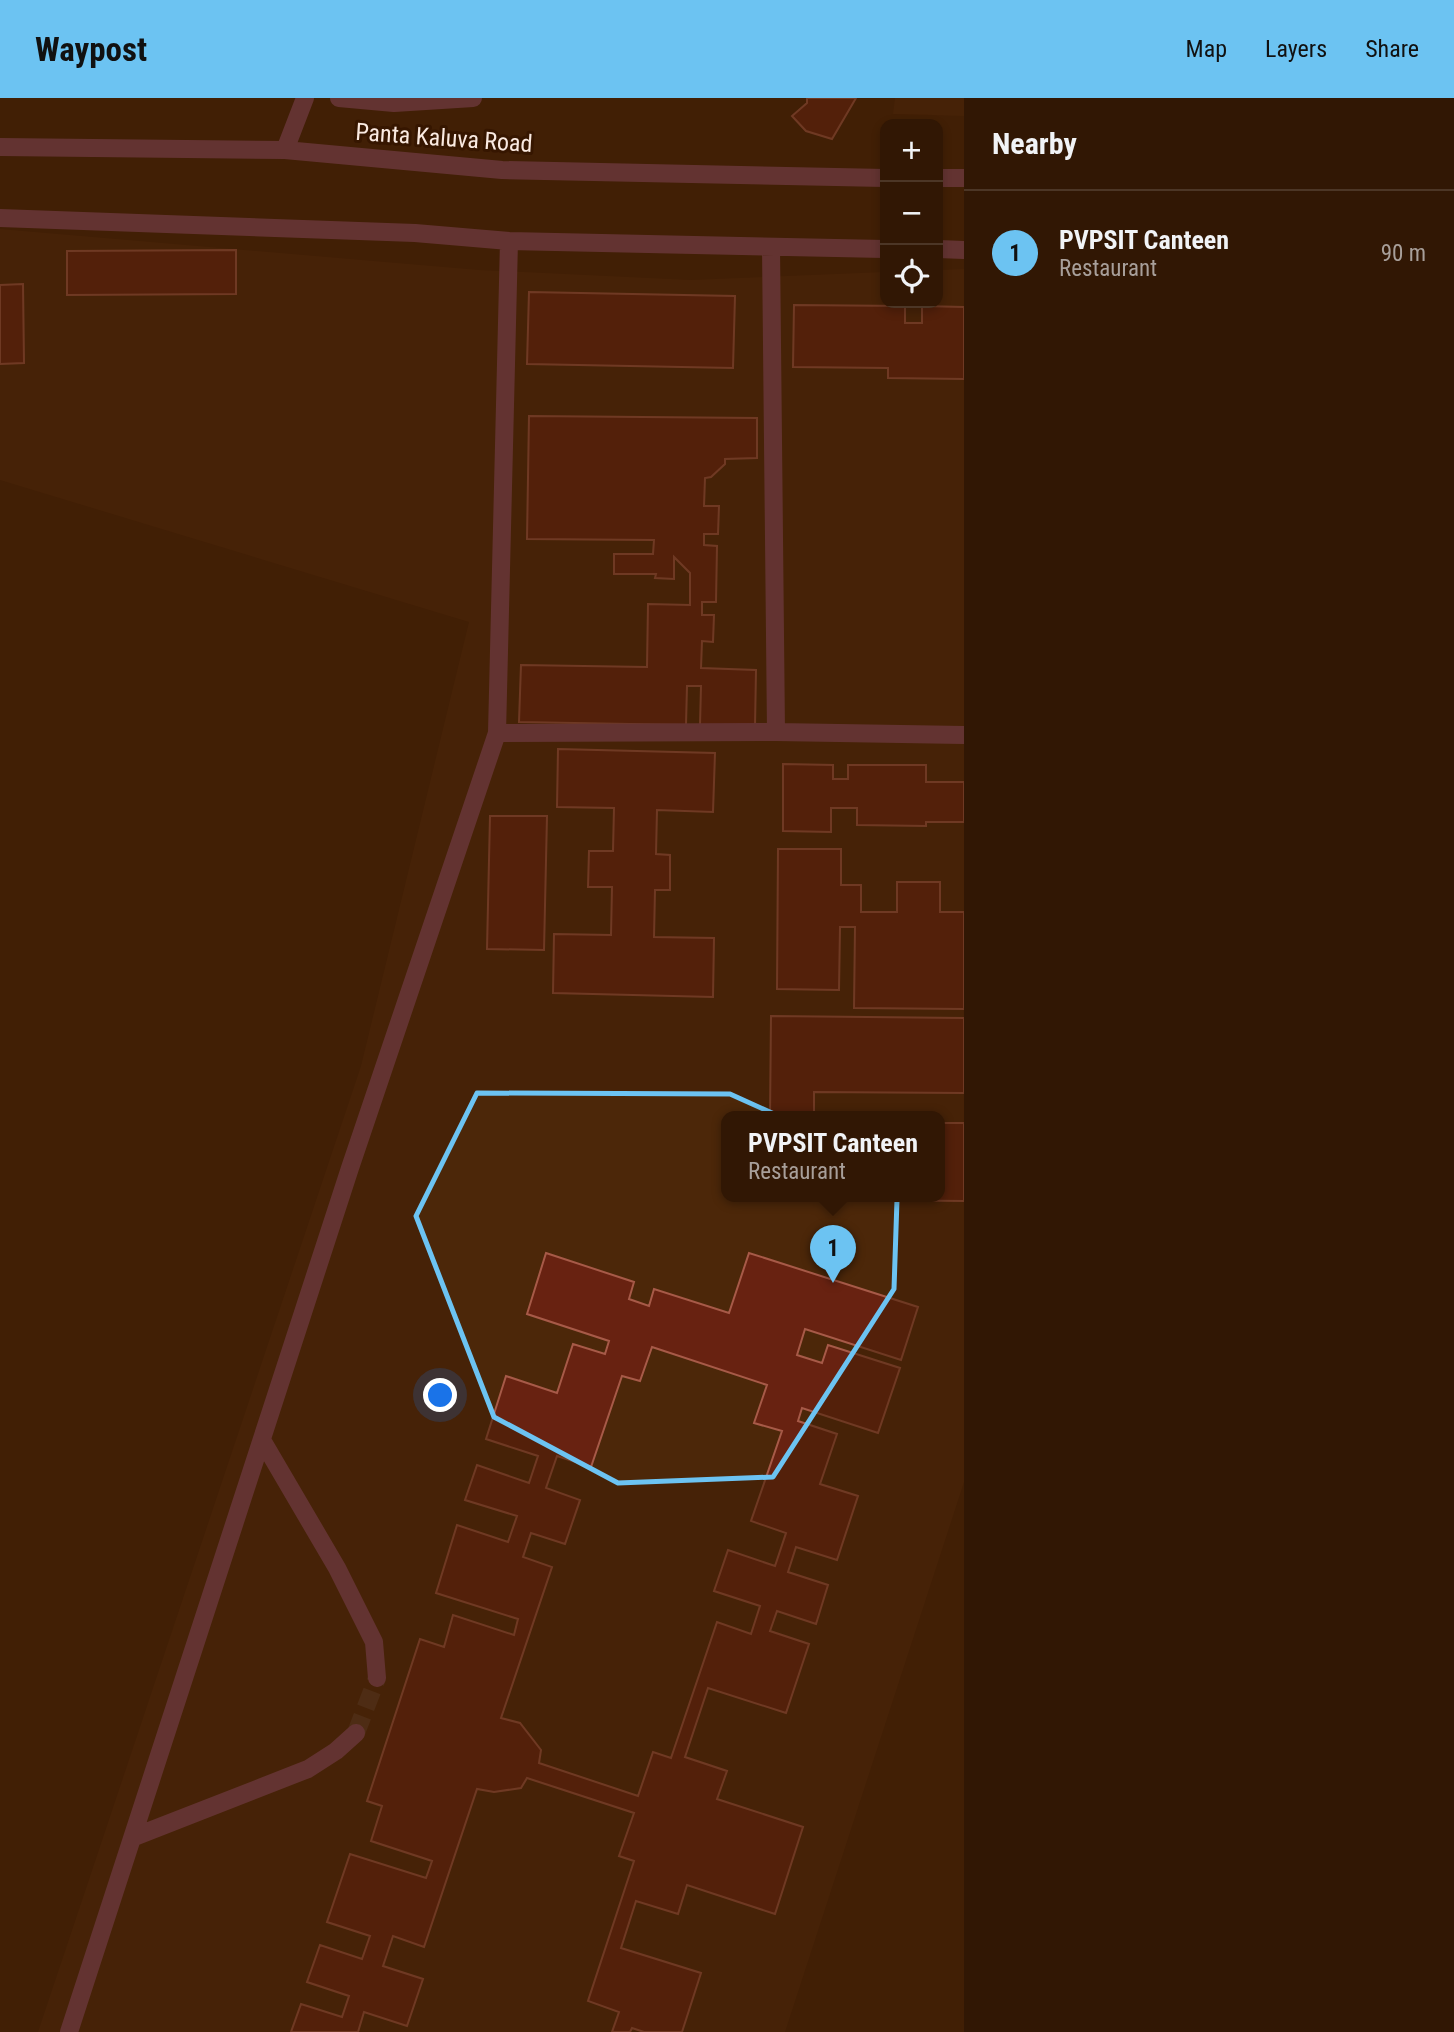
<!DOCTYPE html>
<html lang="en">
<head>
<meta charset="utf-8">
<style>
  body { margin:0; font-family:"Roboto Condensed",sans-serif; background:#39200e; color:#f1f3f6 }
  .controls { position:absolute; right:21px; top:21px; display:grid; overflow:hidden; border-radius:14px; box-shadow:0 4px 10px #0003 }
  .controls button { width:63px; height:63px; display:grid; place-items:center; padding:0; border:0; border-bottom:2px solid #4c3626; background:#311704; color:#f1f3f6; font:35px sans-serif }
  .you { position:absolute; left:441px; top:1298px; width:24px; height:24px; margin:-18px; border:5px solid #fff; border-radius:50%; background:#1a73e8; box-shadow:0 0 0 10px #1a73e833 }
  .badge { display:grid; place-items:center; width:46px; height:46px; border-radius:50%; background:#6cc3f2; color:#111; font-size:23px; font-weight:700 }
  .pin { position:absolute; translate:-50% -58px; filter:drop-shadow(0 2px 4px #0008) }
  .pin::after { content:''; position:absolute; top:37px; width:24px; height:21px; background:inherit; clip-path:polygon(0 0,100% 0,50% 100%) }
  .popup { position:absolute; left:721px; top:1013px; width:224px; height:91px; box-sizing:border-box; display:grid; place-content:center; border-radius:14px; background:#311704; filter:drop-shadow(0 2px 5px #0005); font-size:23px; white-space:nowrap; color:#a89f9a }
  .popup b { font-size:26px; color:#f1f3f6 }
  .popup::after { content:''; position:absolute; left:50%; top:100%; margin-left:-14px; border:14px solid transparent; border-top-color:#311704 }
  .list { margin:0; padding:0; list-style:none }
  h2 { display:flex; justify-content:space-between; align-items:center; height:91px; margin:0; padding:0 28px; font-size:30px }
  h2 small { font-size:23px; font-weight:400; color:#a89f9a }
  .list li { display:grid; grid-template-columns:46px 1fr auto; gap:21px; align-items:center; box-sizing:border-box; height:126px; padding:0 28px; border-top:2px solid #4c3626 }
  .list b { display:block; font-size:26px; white-space:nowrap }
  .list p { margin:0; font-size:23px; white-space:nowrap; color:#a89f9a }
  .list em { font-size:23px; font-style:normal; color:#a89f9a }
  .icon { flex:none; width:38px; height:38px; fill:none; stroke:currentColor; stroke-width:2; stroke-linecap:round; stroke-linejoin:round }
  .map { position:relative; flex:none; width:964px; height:1934px; overflow:hidden }
  header { display:flex; align-items:center; gap:42px; box-sizing:border-box; height:98px; padding:0 35px; background:#6cc3f2; color:#111 }
  header strong { font-size:33px }
  nav { display:flex; gap:38px; margin-inline-start:auto; font-size:24px }
  main { display:flex }
  aside { flex:1; background:#311704 }
  .map>svg:first-child { display:block }
  .built { fill:#4c2709; fill-rule:evenodd }
  .building { fill:#682211; stroke:#a75a48; stroke-width:2; fill-rule:evenodd }
  .lines { fill:none; stroke-linecap:round; stroke-linejoin:round }
  .minor-tunnel { stroke:#5d3d27; stroke-width:18; stroke-dasharray:18 9; stroke-linecap:butt }
  .minor { stroke:#8d4c67; stroke-width:18 }
  .marked { fill:none; stroke:#6cc3f2; stroke-width:5; stroke-linejoin:round }
  .labels { text-anchor:middle; dominant-baseline:central; stroke-width:6; stroke-linejoin:round; paint-order:stroke }
  .street-label { font-size:24px; fill:#faeae1; stroke:#361600 }
</style>
</head>
<body>
<header>
<strong>Waypost</strong>
<nav><a>Map</a><a>Layers</a><a>Share</a></nav>
</header>
<main>
<div class="map">
<svg width="964" height="1934" viewBox="0 0 964 1934">
  <rect width="100%" height="100%" fill="#411f06"/>
  <path class="built" d="M895,0h69v18l-71,-2z
    M0,131l479,41 212,10 194,-8v31h53v-33l26,-1v1213l-179,550h-747l323,-966 108,-444 -469,-142zM726,1019h214v80h-214z"/>
  <path class="building" d="M807,0h49l-24,41 -26,-8 -14,-15 15,-13z
    M236,152v44l-169,1v-44z
    M23,186l1,79 -24,1v-79z
    M529,194l206,4 -2,72 -206,-4z
    M794,207l111,1v17h17v-17l42,1v72l-76,-1v-10l-95,-1z
    M529,318l228,2v40l-32,1v5l-14,13 -6,1 -1,28h15l-1,28h-14v11l13,1 -1,56h-14v13h12l-1,27 -11,-1 -1,27 55,2 -1,57 -55,-2 1,-39h-14l-1,39 -167,-3 2,-57 126,2 1,-63 42,1v-32l-16,-16v22l-19,-1 1,-4h-42v-20h39l1,-14 -127,-1z
    M558,651l157,4 -2,59 -56,-2 -1,44 14,1v35h-15l-1,47 60,1 -1,59 -160,-4 1,-59 57,1 1,-48h-24l1,-36h24l1,-43 -57,-1z
    M783,666l50,1v14h15v-14h78v17h38v40h-38v4l-69,-1v-17h-26v24l-48,-1z
    M490,718h57l-3,134 -57,-1z
    M778,751h63v36h20v27h36v-30h43v30h24v97l-110,-1 1,-81h-15l-1,63 -62,-1z
    M771,918l193,2v75l-150,-1v25h-44z
    M940,1025h24v78l-195,-2v-2h171z
    M546,1155l88,29 -5,17 20,7 5,-17 75,24 20,-60 169,54 -17,53 -96,-31 -8,26 25,8 6,-18 72,23 -22,65 -76,-25 -4,13 39,13 -17,50 38,12 -21,64 -41,-13 -8,25 40,13 -12,39 -39,-13 -7,20 39,13 -23,69 -78,-25 -23,69 42,14 -10,28 86,28 -28,87 -88,-29 -9,29 -42,-13 -15,47 80,25 -19,59h-38l-12,-4 -2,4h-18l7,-20 -31,-11 46,-140 -15,-5 15,-43 -107,-35 -6,10 -27,4 -17,-3 -53,158 -31,-11 -10,30 40,13 -16,47 -43,-14 -6,20h-67l10,-28 41,13 7,-21 -42,-14 13,-37 42,14 8,-23 -43,-14 23,-68 76,24 6,-17 -61,-20 11,-35 -15,-5 53,-162 24,8 9,-32 61,20 4,-16 -82,-26 21,-68 51,17 9,-26 -52,-16 12,-35 52,18 9,-27 -52,-17 20,-63 51,17 16,-49 32,10 4,-13 -82,-27zM652,1249l115,38 -13,38 28,8 -31,90 35,12 -11,33 -47,-16 -14,41 46,15 -9,28 -34,-12 -46,136 -18,-6 -15,44 -99,-33 2,-13 -21,-27 -19,-5 51,-151 -29,-10 8,-24 34,11 15,-44 -34,-12 11,-32 34,11 31,-91 18,5z"/>
  <g class="lines">
    <path class="minor-tunnel" d="M356,1635l21,-55"/>
    <path class="minor" d="M339,0l55,5 79,-5
      M0,49l285,3 217,20 383,8
      M285,52l20,-52
      M938,80h26
      M0,120l415,15 94,8 376,8
      M771,149l5,485
      M938,151l26,1
      M497,635l279,-1 188,3
      M262,1342l75,128 37,74 3,36
      M134,1739l174,-68 28,-18 20,-18
      M69,1934l281,-864 147,-435 12,-492"/>
  </g>
  <path d="M0 0H964V1934H0ZM477,995l253,1 168,76 -4,119 -121,188 -155,6 -124,-66 -78,-201z" fill="#411f06" fill-opacity=".55" fill-rule="evenodd"/>
  <path class="marked" d="M477,995l253,1 168,76 -4,119 -121,188 -155,6 -124,-66 -78,-201z"/>
  <g class="labels">
    <g class="street-label">
      <text transform="translate(444 40) rotate(4)">Panta Kaluva Road</text>
    </g>
  </g>
</svg>
<div class="controls">
<button>+</button>
<button>−</button>
<button><svg class="icon" aria-label="locate" viewBox="0 0 24 24"><circle cx="12" cy="12" r="6"/><path d="M12 2v4M12 18v4M2 12h4M18 12h4"/></svg></button>
</div>
<div class="you"></div>
<div class="pin badge" style="left:833px;top:1185px">1</div>
<div class="popup"><b>PVPSIT Canteen</b>Restaurant</div>
</div>
<aside>
<h2>Nearby<small></small></h2>
<ul class="list">
<li><span class="badge">1</span><div><b>PVPSIT Canteen</b><p>Restaurant</p></div><em>90 m</em></li>
</ul>
</aside>
</main>
</body>
</html>
